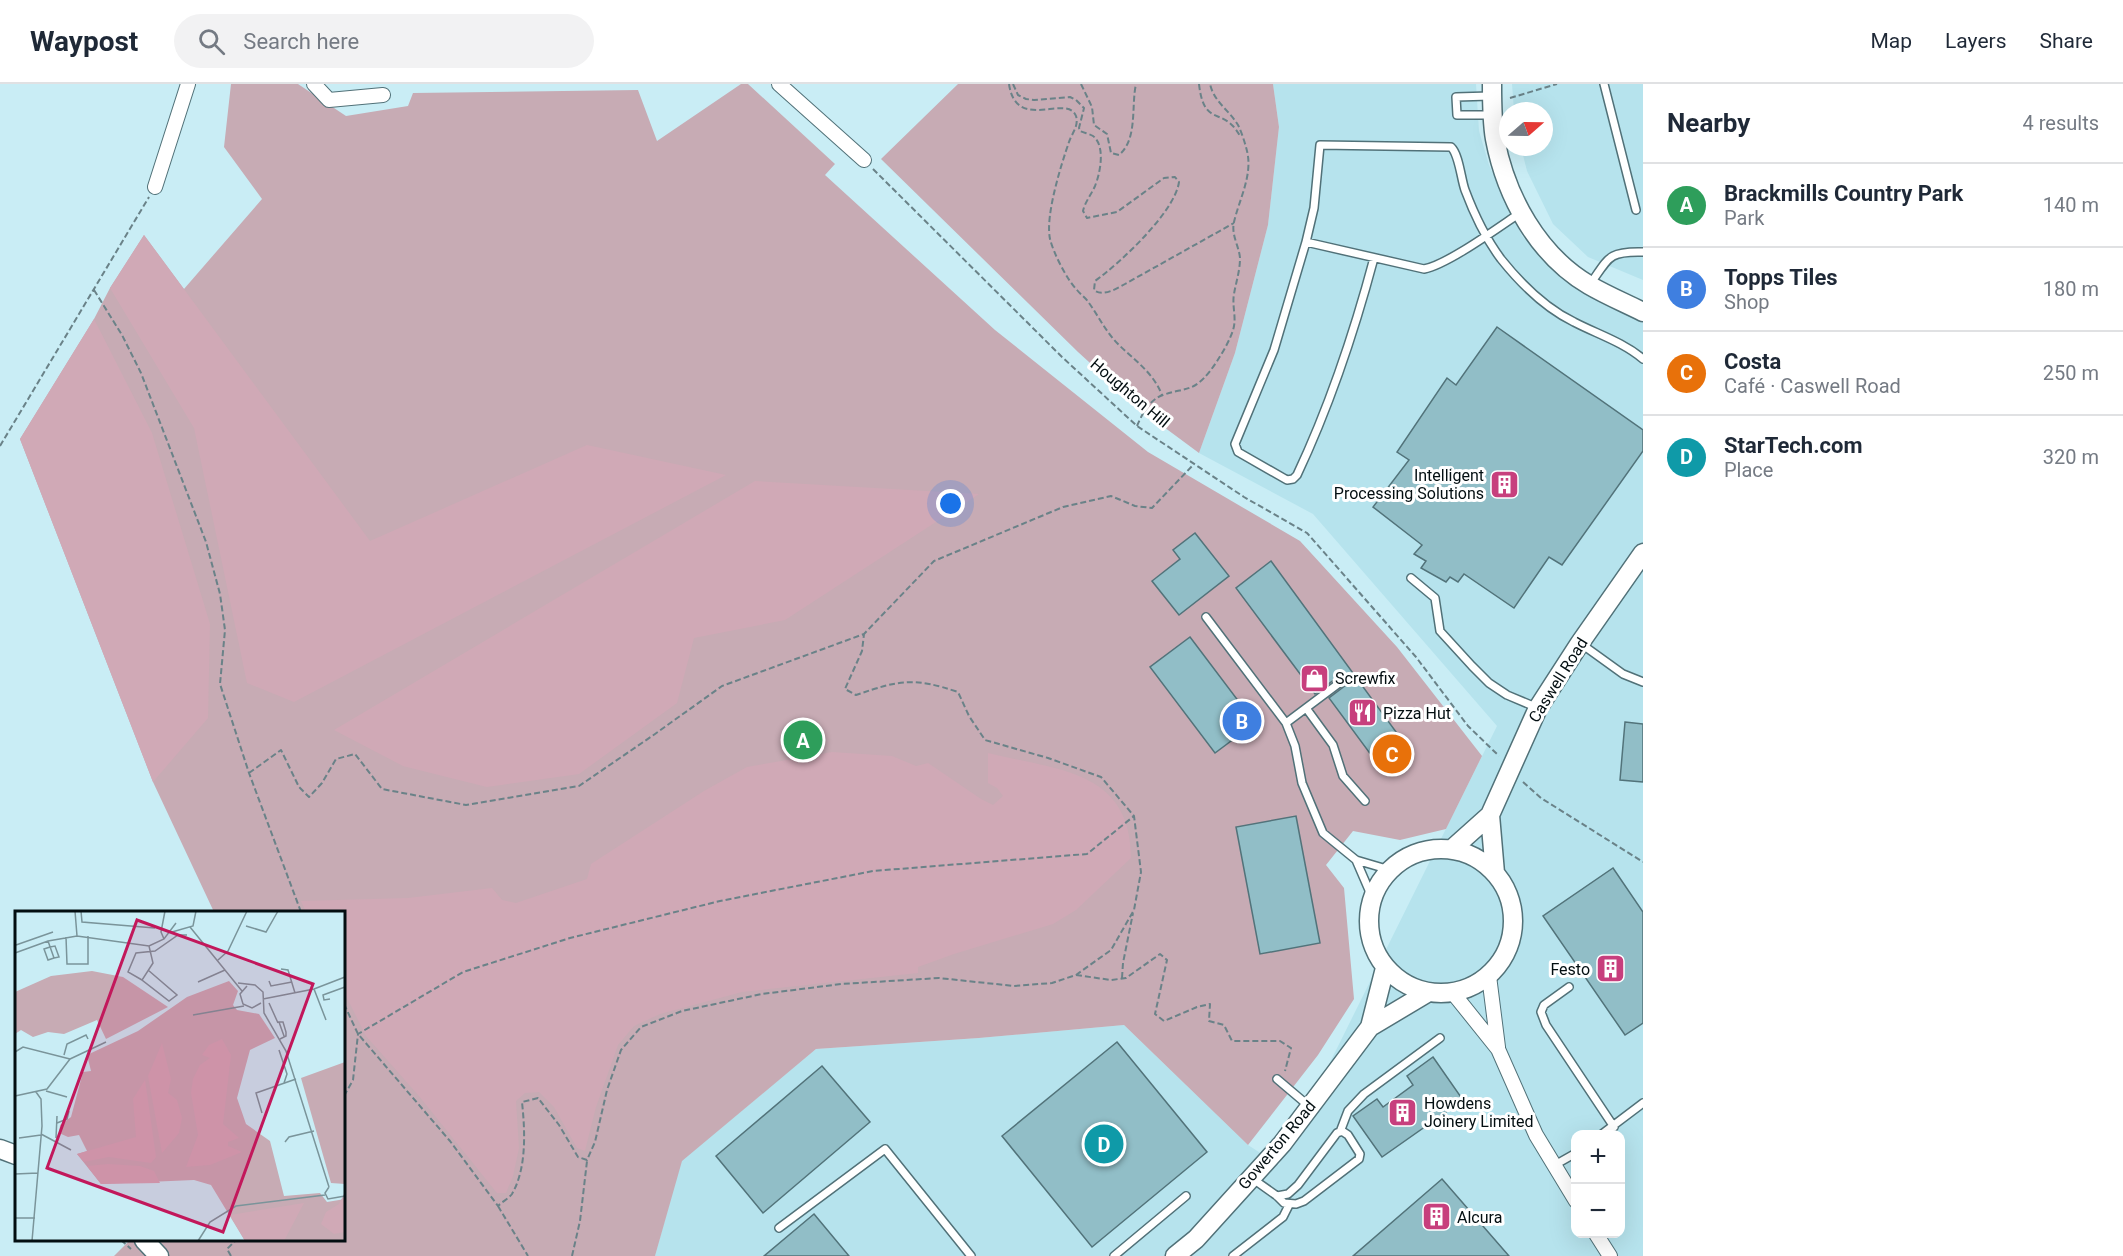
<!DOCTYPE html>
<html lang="en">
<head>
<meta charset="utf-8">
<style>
  body { margin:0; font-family:Roboto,sans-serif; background:#f2f2f3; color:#1f2937 }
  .controls { position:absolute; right:18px; bottom:18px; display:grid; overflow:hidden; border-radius:12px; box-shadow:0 6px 24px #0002 }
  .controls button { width:54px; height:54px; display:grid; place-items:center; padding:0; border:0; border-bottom:2px solid #e0e1e3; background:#fff; color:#1f2937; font:30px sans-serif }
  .compass { position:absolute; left:1499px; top:18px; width:54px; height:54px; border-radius:50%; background:#fff; box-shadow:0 6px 24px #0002; rotate:70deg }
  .you { position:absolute; left:951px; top:420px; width:21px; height:21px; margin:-15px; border:4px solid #fff; border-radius:50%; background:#1a73e8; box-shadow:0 0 0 9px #1a73e833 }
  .badge { display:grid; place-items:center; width:39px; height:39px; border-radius:50%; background:#0f766e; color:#fff; font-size:20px; font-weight:700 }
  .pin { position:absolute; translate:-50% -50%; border:3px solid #fff; box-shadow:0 2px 6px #0006 }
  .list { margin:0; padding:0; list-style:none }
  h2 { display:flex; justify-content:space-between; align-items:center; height:78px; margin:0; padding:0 24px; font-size:26px }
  h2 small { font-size:20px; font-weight:400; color:#747a83 }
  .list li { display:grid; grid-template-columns:39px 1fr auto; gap:18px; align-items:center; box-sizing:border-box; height:84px; padding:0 24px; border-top:2px solid #e0e1e3 }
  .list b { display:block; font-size:22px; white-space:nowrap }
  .list p { margin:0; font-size:20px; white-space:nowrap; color:#747a83 }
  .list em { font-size:20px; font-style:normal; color:#747a83 }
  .icon { flex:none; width:33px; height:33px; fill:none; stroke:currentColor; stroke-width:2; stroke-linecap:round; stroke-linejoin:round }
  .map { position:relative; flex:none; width:1643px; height:1172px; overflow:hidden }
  header { display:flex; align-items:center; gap:36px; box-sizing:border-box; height:84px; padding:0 30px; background:#fff; border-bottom:2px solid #e0e1e3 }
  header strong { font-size:28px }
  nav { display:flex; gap:33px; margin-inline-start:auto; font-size:21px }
  .search { width:420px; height:54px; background:#f2f2f3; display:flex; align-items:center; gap:15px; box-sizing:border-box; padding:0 21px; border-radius:33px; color:#747a83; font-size:22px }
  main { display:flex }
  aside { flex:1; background:#fff }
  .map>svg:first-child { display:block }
  .built { fill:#b6e3ed; fill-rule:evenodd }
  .green { fill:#c7abb4 }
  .forest { fill:#d0a9b6 }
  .building { fill:#91bec7; stroke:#52737a; stroke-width:1.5 }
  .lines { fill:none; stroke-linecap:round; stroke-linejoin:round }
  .service-casing { stroke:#517178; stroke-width:10 }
  .minor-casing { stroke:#517178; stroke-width:16 }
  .tertiary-casing { stroke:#517178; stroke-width:21 }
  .path { stroke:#6a8288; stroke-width:2; stroke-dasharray:6 3; stroke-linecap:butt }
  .service { stroke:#fff; stroke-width:7 }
  .minor { stroke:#fff; stroke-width:14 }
  .tertiary { stroke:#fff; stroke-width:18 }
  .labels { text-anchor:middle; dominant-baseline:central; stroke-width:6; stroke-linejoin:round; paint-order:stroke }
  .street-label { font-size:16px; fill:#030e11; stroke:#fff }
  .poi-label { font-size:16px; fill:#030e11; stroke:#fff; text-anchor:start }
  .inset-road { fill:none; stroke:#7a949a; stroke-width:1.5 }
  .view { fill:#c2185b; fill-opacity:0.15; stroke:#c2185b; stroke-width:3 }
  .inset-edge { fill:none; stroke:#030e11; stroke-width:3 }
</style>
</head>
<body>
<header>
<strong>Waypost</strong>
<div class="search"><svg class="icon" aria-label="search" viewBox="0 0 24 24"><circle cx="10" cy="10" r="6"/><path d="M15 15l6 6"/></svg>Search here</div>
<nav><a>Map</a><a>Layers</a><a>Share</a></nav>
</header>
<main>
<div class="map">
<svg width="1643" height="1172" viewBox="0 0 1643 1172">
  <rect width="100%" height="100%" fill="#c9edf5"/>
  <path class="built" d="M1273,0h203l3,47 10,34 33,71 44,44 77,43v933h-988l26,-95 135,-112 163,-11 145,-13 124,120 31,20 218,-439 -184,-212 -114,-61 36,-100 33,-128 11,-98zM1576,1050h44v100h-44z
    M1512,0h131v196l-55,-23 -35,-33 -26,-53 -6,-24h23v-36h-30z"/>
  <path class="green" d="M231,0h67l48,32 62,-10 5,-13 225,-3 19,51 84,-57h7l87,80 -10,11 170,155 153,122 152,89 97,106 85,109 -36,73 -46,11 -47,-9 -27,34 18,23 10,111 -36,56 -70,90 -124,-120 -145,13 -163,11 -134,112 -27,95h-541l16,-16h214v-328h-130l-61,-130 -133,-343 74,-120 16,-31 34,-53 40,54 78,-90 -38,-52z
    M958,0h315l6,43 -11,98 -33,128 -36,100 -54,-40 -67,-61 -197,-193z"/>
  <path class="forest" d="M144,151l226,306 217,-96 139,30 -432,227 -47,-19 -53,-255 -84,-140z
    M94,235l58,114 58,191 -2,94 -55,64 -133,-343z
    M755,397l224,13 -194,126 -91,18 -17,65 -98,71 -92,13 -84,-21 -69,-36z
    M832,668l60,4 24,10 12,-3 53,36 12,6 10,-9 -6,-8 -9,-5v-30c67,17 143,16 143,105l-55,52 -23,14 -99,30 -36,13v6l-176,19 -82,22 -26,12 -16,19 -22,62 -11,44 -8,-3 -23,-41 -15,-15 -14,1 -9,8 3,47 -6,28 -7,17h-9l-78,-97 -53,-60 -22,-44v-80h-38l-5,-11 107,-3 84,-10 10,12 14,3 71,-24 4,-15 113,-73 43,-24z"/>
  <path class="building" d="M1497,243l146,103v21l-81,114 -13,-8 -35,51 -50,-34 -6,8 -8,-5 -4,5 -25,-14 5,-7 -12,-7 8,-9 -49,-38 36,-47 -12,-8 50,-74 9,7z
    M1195,449l34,43 -50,39 -27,-34 28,-22 -7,-9z
    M1271,477l139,190 -27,20 -54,-73 17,-13 2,-4 -2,-4 -7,-1 -24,18 -79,-106z
    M1190,553l65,86 -40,30 -65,-86z
    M1625,638l18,2v58l-23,-2z
    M1296,732l24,127 -60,11 -24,-127z
    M1613,784l30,44v111l-18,12 -82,-119z
    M1117,958l90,110 -115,95 -90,-111z
    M1433,973l30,43 -81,57 -29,-41 24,-17 6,8 30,-22 -6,-9z
    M822,982l48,56 -107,91 -47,-57z
    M1442,1095l67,77h-156z
    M814,1130l35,42h-85z"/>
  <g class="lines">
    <defs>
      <path id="service" d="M1604,0l32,126
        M1490,12l-34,1 1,18h36
        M1306,158l8,-34 6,-63 131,2c8,7 10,32 14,43 9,24 21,49 36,69 20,25 44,49 73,63 23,12 49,20 69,37
        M1374,174c-20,75 -44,147 -77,217l-4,4 -6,1 -49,-28 -3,-8 39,-94 32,-108 118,27c23,-4 75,-42 96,-56
        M1591,199c18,-26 18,-32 52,-31
        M1411,494l24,20 5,33 32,35 17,17 18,12 31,13
        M1206,533l80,106 9,23 7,37 21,50 33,27 34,10
        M1580,559l43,31 20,8
        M1306,624l27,37 10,31 22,25
        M1286,639l56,-42
        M1356,776l16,37
        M1569,903l-25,18 -3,7 5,13 68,102
        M1277,995l33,28
        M1340,1048l8,-21 16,-17 76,-56
        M1602,1050l41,-31
        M1553,1082l23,-13
        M1253,1095l24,17 7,7 12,1 8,-3 55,-42 1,-5 -12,-19 -6,-4 -5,2 -39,52 -10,9 -11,2
        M779,1144l106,-79 86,107
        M1114,1172l72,-60
        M1233,1172l50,-39 6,-12"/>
      <path id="minor" d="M314,0l15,16 54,-5
        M779,0l85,76
        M155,103l33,-103
        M1489,892l9,71
        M1453,909l45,56 38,86 40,66
        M1596,1150l14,22"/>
      <path id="tertiary" d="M1492,0c0,18 0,38 3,55 11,58 43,116 94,146 17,10 36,18 54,27
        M1490,731l5,58
        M1369 837a72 72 0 1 1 144 0a72 72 0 1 1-144 0Z
        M1452,765l38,-34 48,-107 42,-65 63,-90
        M1370,943l15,-59
        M0,1065l16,6
        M144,1156l15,16
        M1175,1172l21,-17 86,-95 88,-117 57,-34"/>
    </defs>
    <use href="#service" class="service-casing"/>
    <use href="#minor" class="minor-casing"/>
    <use href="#tertiary" class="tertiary-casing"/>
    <path class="path" d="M1009,0c7,49 58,9 67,32 3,10 -4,17 -7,26 -8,23 -24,74 -19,97 3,13 17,41 27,51 4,5 9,8 12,13 10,14 17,29 29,41 16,16 35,28 44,51
      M1013,0l5,11 8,4 8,1 36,-3 6,3 8,8 -5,20 1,3c4,2 10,3 13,5 13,10 7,38 2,50 -4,9 -10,16 -12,25l4,7 30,-6 47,-34 11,-1 4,5c-4,30 -60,82 -84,99l-1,9c9,7 22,-1 31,-6l109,-61
      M1081,0l11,23 2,18 13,9 4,19 8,2c19,-16 12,-49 17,-71
      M1199,0c5,45 24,21 41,52
      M1510,14l47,-14
      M873,85l189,188 75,69 107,71 63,36 109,124 52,69 31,30
      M94,206l28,45 19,38 65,169 14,52 5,36 -5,54 29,89 52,139
      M1137,342c5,-12 13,-27 26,-31 22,-8 30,-2 47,-24 8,-10 22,-33 24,-45 2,-10 -2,-21 0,-32 2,-12 6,-23 6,-36 -1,-12 -9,-23 -6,-36 5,-22 19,-47 13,-71 -2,-8 -5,-18 -9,-26 -9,-15 -24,-23 -28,-41
      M0,362l149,-249
      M249,689l32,-23 18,37 10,10 13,-14 14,-24 19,-5 27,35 84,16 113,-19 76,-52 67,-48 142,-52 70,-73 129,-54 48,-11 24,10 17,2 42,-44
      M1523,698l18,16 102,64
      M1076,891l35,5 15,-2 34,-24 7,6 -12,54 9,7 33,-14 13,-3 -1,17 15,4 8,16h48l11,7 -6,23
      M1122,894l1,-15 10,-50
      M344,920l14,30 92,107 48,65c4,-4 11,-8 14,-12 15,-26 13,-64 10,-92l16,-4 21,27 19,32 9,3 8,-18 12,-52 14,-40 20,-23 41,-16 80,-17 79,-10 98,-6 75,8 38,-3 24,-8 35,-25 23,-40 7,-38 -7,-56 -33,-39 -53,-19 -63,-18 -16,-24 -11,-24c-45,-15 -58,-12 -102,3l-11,-6 17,-38 2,-17
      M344,1012l9,-16 5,-46 105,-62 107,-34 150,-37 153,-30 214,-17 47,-38
      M498,1122l30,50
      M121,1156l10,9
      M231,1172l-4,-7 9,-9
      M572,1172l8,-35 7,-60"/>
    <use href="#service" class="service"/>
    <use href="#minor" class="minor"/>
    <use href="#tertiary" class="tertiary"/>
  </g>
  <defs>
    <symbol id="building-square" viewBox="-11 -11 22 22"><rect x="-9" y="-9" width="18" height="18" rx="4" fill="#c73f7d" stroke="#fff"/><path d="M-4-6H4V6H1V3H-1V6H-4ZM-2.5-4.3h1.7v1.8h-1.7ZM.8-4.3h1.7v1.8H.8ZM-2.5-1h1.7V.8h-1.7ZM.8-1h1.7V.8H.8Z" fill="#fff"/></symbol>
    <symbol id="shop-square" viewBox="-11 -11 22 22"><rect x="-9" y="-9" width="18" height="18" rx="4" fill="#c73f7d" stroke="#fff"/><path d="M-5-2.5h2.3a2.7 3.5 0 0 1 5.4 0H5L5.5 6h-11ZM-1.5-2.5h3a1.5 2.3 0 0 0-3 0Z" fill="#fff"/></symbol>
    <symbol id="restaurant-square" viewBox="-11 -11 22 22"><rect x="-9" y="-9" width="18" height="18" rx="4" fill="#c73f7d" stroke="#fff"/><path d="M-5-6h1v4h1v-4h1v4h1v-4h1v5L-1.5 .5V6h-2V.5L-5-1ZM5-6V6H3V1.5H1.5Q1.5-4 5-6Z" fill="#fff"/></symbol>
  </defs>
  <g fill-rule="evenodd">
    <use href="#building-square" x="1488" y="384" width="33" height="33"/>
    <use href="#shop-square" x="1298" y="578" width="33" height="33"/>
    <use href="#restaurant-square" x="1346" y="612" width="33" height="33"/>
    <use href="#building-square" x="1594" y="868" width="33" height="33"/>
    <use href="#building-square" x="1386" y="1012" width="33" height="33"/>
    <use href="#building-square" x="1420" y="1116" width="33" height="33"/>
  </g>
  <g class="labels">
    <g class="street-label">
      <text transform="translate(1130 309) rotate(40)">Houghton Hill</text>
      <text transform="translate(1558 596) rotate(-58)">Caswell Road</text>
      <text transform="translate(1277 1061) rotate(-50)">Gowerton Road</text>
    </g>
    <g class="poi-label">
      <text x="1484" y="391" text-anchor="end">Intelligent<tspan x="1484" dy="18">Processing Solutions</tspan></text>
      <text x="1335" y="594">Screwfix</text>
      <text x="1383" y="629">Pizza Hut</text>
      <text x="1590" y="885" text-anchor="end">Festo</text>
      <text x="1424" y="1019">Howdens<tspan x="1424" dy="18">Joinery Limited</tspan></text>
      <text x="1457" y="1133">Alcura</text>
    </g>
  </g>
  <g transform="translate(15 827)">
    <rect width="330" height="330" fill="#c9edf5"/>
    <path d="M77,60l31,6 45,30 -62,32 -9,-19 -33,14 -16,-2 -15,5 -12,-7 -6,4v-42l36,-16zM214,70l9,10 -5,14 4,5 22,4 16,24 -25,12 -13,48 9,26 24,17 14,55 36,-3 7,9 18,-3v42h-100l-34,-56 -17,-5 -93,4 -24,-30 10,-3 -8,-16 -11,2 -9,-4 1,-8 11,-8 12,-45 8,-1 -4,-16 51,-24 49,-34zM330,151v122l-14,-1 -30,-105z" fill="#c7abb4"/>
    <path d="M207,128l9,16 -8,69 16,14 -11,4v4l14,6 -32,13 -24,2 12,-32 -7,-42 2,-14 7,-14 10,-7 -8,-3 7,-10zM147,132l9,36 -3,14 9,7 5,18 -3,15 -17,20 -14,-77zM130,169l11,77 -5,6 -42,-6 -25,5 -7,-8 59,-17 -3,-38zM93,253l32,2 14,5 6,12 -59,1 -14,-18zM330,281v40l-11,2 -13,-10 5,-12 13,-8zM289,292l-20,38h-39l-15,-26z" fill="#d0a9b6"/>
    <path class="inset-road" d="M60,0l2,25M66,0l1,11 73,6M231,15l20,6 12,-21M175,16l52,64M157,21l21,-6 3,-15M51,26l1,27h21v-28M149,28l-3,-7 4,-21M33,30l6,17M1,34l37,-13M35,36l-6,2 4,11 6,-2M35,36l5,-1 4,11 -5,1M0,42l33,-12 29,-5 72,10 15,-7 12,-16M203,49l10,-9 19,-40M266,58l7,1 7,23M133,59l29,25 -8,6 -27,-21 11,-17 -4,-17M127,69l-14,-8 8,-19 19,-2 23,-16h9M254,70l2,5 21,-4M183,71l27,-12M223,72l17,2 8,7 1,21 22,38 43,136M232,75l-7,8 3,10 9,4 9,-5M299,78l12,31M248,88l51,-10 31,-12M315,88l-6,1 -1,-5 22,-8M254,92l9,20M178,104l51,-9M265,128l6,-3v-4l-3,-10h-4l5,14M264,139l8,24 -3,9M0,141l8,-5 47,12M49,144l3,-11 19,-9 2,4M55,148l36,-17M31,180l21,6M0,185l32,-7 23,-30M247,202l-6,-20 40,-14M42,212l10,-4 2,-8M26,223l30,16M4,227l22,-3M41,227l1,-22M270,231l4,-5 25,-6M0,263l23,-1M314,276l-4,6 3,6 17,-3M0,307h20M17,330l10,-115 -1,-27 -5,-7M183,330l12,-19 26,-16 89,-11"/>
    <path class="view" d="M122,9l176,64 -90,248 -176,-64z"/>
    <rect width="330" height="330" class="inset-edge"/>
  </g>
</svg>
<div class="controls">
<button>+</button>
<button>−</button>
</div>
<svg class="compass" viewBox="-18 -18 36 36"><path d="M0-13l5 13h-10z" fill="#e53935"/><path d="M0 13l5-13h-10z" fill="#747a83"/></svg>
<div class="you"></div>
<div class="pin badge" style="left:803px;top:656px;background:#2e9e5b">A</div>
<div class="pin badge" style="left:1242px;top:637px;background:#3f7fe0">B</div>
<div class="pin badge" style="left:1392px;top:670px;background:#e8710a">C</div>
<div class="pin badge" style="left:1104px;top:1060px;background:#0f9aa8">D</div>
</div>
<aside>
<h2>Nearby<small>4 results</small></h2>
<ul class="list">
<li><span class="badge" style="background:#2e9e5b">A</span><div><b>Brackmills Country Park</b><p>Park</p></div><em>140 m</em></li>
<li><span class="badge" style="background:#3f7fe0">B</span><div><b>Topps Tiles</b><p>Shop</p></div><em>180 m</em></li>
<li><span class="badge" style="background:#e8710a">C</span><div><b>Costa</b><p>Café · Caswell Road</p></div><em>250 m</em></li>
<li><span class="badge" style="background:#0f9aa8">D</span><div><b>StarTech.com</b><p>Place</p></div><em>320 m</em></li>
</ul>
</aside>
</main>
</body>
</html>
